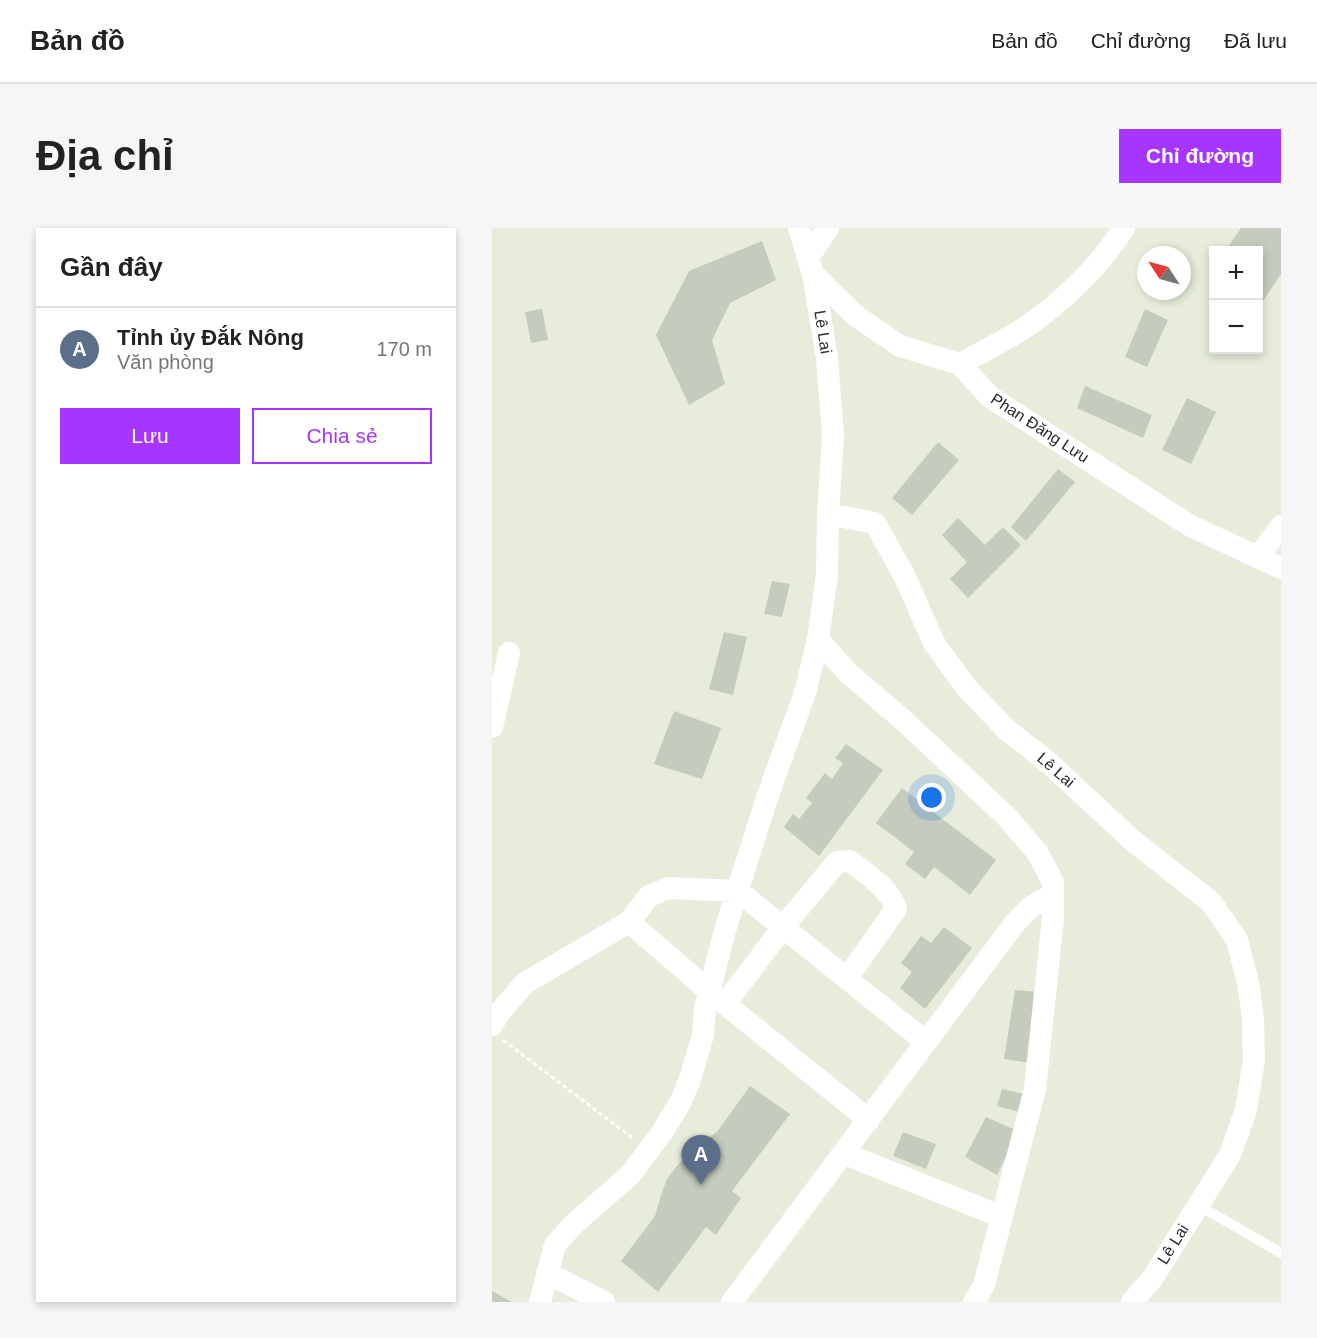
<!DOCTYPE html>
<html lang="vi">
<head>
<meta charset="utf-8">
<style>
  body { margin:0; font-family:Arial,sans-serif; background:#f6f6f6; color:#222 }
  .controls { position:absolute; right:18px; top:18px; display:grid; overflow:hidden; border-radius:0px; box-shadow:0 3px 9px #0003 }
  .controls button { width:54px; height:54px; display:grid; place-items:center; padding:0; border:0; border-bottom:2px solid #e0e0e0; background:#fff; color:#222; font:30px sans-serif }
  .compass { position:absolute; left:645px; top:18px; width:54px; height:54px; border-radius:50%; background:#fff; box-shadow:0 3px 9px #0003; rotate:306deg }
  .you { position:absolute; left:440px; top:570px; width:21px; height:21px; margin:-15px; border:4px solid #fff; border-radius:50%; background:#1a73e8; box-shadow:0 0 0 9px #1a73e833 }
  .badge { display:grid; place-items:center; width:39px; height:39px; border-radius:50%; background:#a635ff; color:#fff; font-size:20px; font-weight:700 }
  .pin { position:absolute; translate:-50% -50px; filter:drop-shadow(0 2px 3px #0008) }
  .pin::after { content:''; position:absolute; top:32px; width:21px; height:18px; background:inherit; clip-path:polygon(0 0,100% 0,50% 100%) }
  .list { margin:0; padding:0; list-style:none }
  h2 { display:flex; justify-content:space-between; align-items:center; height:78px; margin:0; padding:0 24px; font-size:26px }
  h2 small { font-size:20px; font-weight:400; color:#767676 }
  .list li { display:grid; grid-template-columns:39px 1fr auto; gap:18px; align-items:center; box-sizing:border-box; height:84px; padding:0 24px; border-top:2px solid #e0e0e0 }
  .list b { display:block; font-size:22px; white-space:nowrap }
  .list p { margin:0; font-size:20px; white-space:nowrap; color:#767676 }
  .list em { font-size:20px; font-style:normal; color:#767676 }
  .actions { display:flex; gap:12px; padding:18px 24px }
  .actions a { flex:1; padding:14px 0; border:2px solid #a635ff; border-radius:0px; text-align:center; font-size:21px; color:#a635ff }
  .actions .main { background:#a635ff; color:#fff }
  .map { position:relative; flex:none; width:789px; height:1074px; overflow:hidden; border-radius:0px }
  header { display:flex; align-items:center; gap:36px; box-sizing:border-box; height:84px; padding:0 30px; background:#fff; border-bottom:2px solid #e0e0e0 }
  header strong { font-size:28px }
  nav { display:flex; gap:33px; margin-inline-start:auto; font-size:21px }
  .intro { display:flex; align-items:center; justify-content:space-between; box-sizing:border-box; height:144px; padding:0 36px }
  h1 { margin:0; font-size:42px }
  .button { padding:15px 27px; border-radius:0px; background:#a635ff; color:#fff; font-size:21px; font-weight:700 }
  main { display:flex; gap:36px; padding:0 36px }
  aside { flex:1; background:#fff; border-radius:0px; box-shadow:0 3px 9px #0003 }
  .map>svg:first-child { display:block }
  .building { fill:#c5cbbd }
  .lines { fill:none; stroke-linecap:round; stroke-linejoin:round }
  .path { stroke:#fff; stroke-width:3; stroke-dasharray:4.5 3; stroke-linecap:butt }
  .service { stroke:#fff; stroke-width:10 }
  .minor { stroke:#fff; stroke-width:22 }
  .labels { text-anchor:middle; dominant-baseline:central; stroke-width:5; stroke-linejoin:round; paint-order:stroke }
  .street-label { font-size:16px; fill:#292929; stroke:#fff }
</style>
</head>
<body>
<header>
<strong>Bản đồ</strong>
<nav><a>Bản đồ</a><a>Chỉ đường</a><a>Đã lưu</a></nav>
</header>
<div class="intro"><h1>Địa chỉ</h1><a class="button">Chỉ đường</a></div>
<main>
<aside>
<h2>Gần đây<small></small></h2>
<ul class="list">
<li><span class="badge" style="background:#5c6f8a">A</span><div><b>Tỉnh ủy Đắk Nông</b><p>Văn phòng</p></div><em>170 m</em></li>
</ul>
<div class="actions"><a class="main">Lưu</a><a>Chia sẻ</a></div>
</aside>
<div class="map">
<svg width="789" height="1074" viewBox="0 0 789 1074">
  <rect width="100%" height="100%" fill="#e7edda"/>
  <path class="building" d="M749,0h40v46l-20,30 -3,-1v-53h-32z
    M270,13l14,39 -46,23 -18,37 13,44 -36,21 -33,-70 33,-64z
    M50,81l6,31 -17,3 -6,-31z
    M653,81l23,11 -21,47 -22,-10z
    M593,158l67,29 -9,23 -66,-30z
    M695,170l29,14 -25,52 -29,-14z
    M446,214l21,18 -47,55 -20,-17z
    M566,241l17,13 -49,59 -15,-14z
    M466,290l27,27 18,-18 18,18 -53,53 -18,-19 17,-17 -25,-27z
    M280,353l18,3 -8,33 -18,-3z
    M232,404l23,5 -14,58 -24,-6z
    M182,483l47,17 -19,51 -48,-15z
    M354,516l37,26 -64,86 -35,-29 9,-13 6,5 13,-16 -6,-5 19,-25 7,6 11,-16 -8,-5z
    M410,560l94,72 -26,35 -36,-28 -9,12 -20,-15 9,-12 -38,-29z
    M452,699l28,21 -47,61 -25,-21 12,-16 -11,-9 20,-27 10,7z
    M523,762l25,2 -10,71 -26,-4z
    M258,858l40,28 -58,77 9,7 -25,37 -10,-8 -48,65 -37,-31 34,-45 6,-21 6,-16 9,-12 22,-22 19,-13z
    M510,861l22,5 -5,18 -22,-6z
    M494,889l32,14 -21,44 -32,-18z
    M411,904l33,12 -10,25 -33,-13z
    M0,1063l20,11h-20z"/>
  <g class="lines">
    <path class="path" d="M11,812l131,99"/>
    <path class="service" d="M706,977l83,48"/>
    <path class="minor" d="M307,0l14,46 14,84 6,78 -5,78 47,9 30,54 29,66 32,44 41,43 42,33 84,78 78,61 26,38 11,42 5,37 1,41 -8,50 -16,45 -78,124 -20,23
      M316,30l20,-30
      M321,46l43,42 44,30 60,18 30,33 199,128 92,43
      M468,136c20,-11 42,-22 61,-34 40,-26 77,-62 103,-102
      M766,329l23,-31
      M326,411l28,32 56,48 104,97 31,36 16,30v36l-18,171 -51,196 -10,17
      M0,499l17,-74
      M137,694l80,69 160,129
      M233,776l58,-77 54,-65 13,-1c17,14 40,27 46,48l-49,69
      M0,797l8,-13 25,-29 104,-61 20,-26 20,-8 69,3 188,151
      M351,925l159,64
      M55,1045l57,29
      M48,1074l15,-57 18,-20 58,-51 32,-43 17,-28 10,-24 13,-44 2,-27 20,-78 42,-132 39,-108 12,-51 9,-64 1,-61
      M240,1074l283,-379 16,-16 22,-13"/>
  </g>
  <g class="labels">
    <g class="street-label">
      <text transform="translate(331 104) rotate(81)">Lê Lai</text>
      <text transform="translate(548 200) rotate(33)">Phan Đăng Lưu</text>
      <text transform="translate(564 542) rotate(41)">Lê Lai</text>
      <text transform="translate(681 1016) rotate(-58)">Lê Lai</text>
    </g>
  </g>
</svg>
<div class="controls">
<button>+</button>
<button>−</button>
</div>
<svg class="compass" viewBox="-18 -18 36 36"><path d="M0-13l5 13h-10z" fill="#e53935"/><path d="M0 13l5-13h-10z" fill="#767676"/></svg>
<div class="you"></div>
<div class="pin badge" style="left:209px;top:957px;background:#5c6f8a">A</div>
</div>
</main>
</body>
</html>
